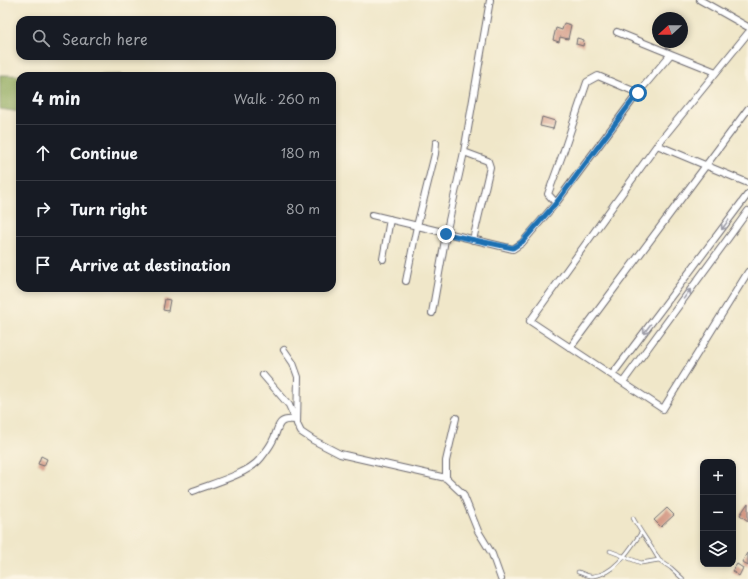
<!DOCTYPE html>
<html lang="en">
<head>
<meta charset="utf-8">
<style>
  body { margin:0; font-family:"Playpen Sans",sans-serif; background:#20242c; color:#f1f3f6 }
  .controls { position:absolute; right:12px; bottom:12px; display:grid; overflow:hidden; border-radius:8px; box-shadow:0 2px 6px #0003 }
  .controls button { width:36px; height:36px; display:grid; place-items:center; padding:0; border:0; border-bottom:1px solid #363941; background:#171b24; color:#f1f3f6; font:20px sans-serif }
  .compass { position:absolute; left:652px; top:12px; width:36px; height:36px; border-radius:50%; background:#171b24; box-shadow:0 2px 6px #0003; rotate:249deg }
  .stop { position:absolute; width:12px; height:12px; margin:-9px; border:3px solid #1f6fb2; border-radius:50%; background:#fff }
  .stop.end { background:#1f6fb2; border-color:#fff; box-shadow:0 1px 4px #0008 }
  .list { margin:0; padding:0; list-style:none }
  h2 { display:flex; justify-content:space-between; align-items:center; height:52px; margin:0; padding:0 16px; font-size:17px }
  h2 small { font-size:13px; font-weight:400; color:#9ea1a6 }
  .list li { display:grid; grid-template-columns:26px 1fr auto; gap:12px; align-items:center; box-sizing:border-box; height:56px; padding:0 16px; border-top:1px solid #363941 }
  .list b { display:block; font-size:15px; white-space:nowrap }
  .list em { font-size:13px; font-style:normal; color:#9ea1a6 }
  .icon { flex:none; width:22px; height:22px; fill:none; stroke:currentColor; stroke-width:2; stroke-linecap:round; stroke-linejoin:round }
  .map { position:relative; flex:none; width:748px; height:579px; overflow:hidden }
  .search { position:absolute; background:#171b24; box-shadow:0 2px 6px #0003; left:16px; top:16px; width:320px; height:44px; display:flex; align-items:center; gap:10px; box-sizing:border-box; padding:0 14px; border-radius:12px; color:#9ea1a6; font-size:15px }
  .panel { position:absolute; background:#171b24; box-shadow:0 2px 6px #0003; left:16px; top:72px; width:320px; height:220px; border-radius:12px }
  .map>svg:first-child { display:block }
  .forest { fill:#8fa95b; stroke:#58664b }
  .building { fill:#d39884 }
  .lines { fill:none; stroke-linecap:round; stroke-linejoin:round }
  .lane-casing { stroke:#6a676d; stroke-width:4.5 }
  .street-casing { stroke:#6a676d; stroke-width:8 }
  .lane { stroke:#fff; stroke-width:3 }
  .street { stroke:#fff; stroke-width:6 }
  .oneway { stroke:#9c9ca7 }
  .route { stroke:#1f6fb2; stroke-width:5 }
</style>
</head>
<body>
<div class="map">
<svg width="748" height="579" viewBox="0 0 748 579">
  <rect width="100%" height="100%" fill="#fcf5e5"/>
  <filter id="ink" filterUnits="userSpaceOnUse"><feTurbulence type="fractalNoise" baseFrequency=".025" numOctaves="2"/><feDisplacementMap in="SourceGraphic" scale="8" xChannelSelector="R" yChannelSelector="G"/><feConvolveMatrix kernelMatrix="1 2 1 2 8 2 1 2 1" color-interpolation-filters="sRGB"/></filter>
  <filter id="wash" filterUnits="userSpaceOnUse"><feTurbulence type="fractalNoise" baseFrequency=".012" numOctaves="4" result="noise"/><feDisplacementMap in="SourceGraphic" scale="16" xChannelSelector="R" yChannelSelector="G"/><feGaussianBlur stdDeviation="0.9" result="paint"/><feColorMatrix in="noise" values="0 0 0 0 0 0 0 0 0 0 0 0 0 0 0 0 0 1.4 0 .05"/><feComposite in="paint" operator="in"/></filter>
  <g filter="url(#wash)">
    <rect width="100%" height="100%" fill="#f0e7c9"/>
    <path class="forest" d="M0,75l58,1 63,-1v1h-101v36l-20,-3z"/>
    <g id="blocks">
      <path class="building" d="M564,23l7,2 -3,14 -8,-2 -1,5 -6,-2 3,-12 6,2z
        M577,38l7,2 -1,6 -7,-2z
        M542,117l13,4 -2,8 -13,-3z
        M165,299l5,1 -2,11 -5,-1z
        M41,456l6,3 -3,7 -6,-2z
        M748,503v18l-8,-6z
        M667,508l7,7 -13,12 -7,-7z
        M747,553l1,1v12l-6,-4z
        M737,564l6,4 -4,8 -7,-5z"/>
    </g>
  </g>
  <g filter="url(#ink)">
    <use href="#blocks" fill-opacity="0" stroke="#6a676d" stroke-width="1"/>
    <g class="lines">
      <defs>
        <path id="lane" d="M633,518c8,15 18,27 26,42
          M610,551l31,12 18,-3 12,8 12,11
          M578,572c4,1 10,5 15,4 21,-1 37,-27 48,-43"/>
        <path id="street" d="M700,0l48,27
          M617,32l54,22
          M748,33l-91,112 -127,176 133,88 85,-137
          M657,145l91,38
          M464,152l24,9 2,6 -17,73
          M556,203l-8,-9 15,-41 24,-71 11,-6 40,17
          M372,215l141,34 9,-6 34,-40 82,-110 33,-39 45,18
          M383,259l7,-40
          M406,281l11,-55 18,-72 1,-11
          M432,313l14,-79 18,-82 26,-152
          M570,348l178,-239
          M284,350l9,13 5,14 -1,47 4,8 12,8 27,14 106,24 17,16 15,37 14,23 9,25
          M263,375l26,30 8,18
          M612,375l136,-181
          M623,382l125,-171
          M446,478v-17l10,-43
          M193,491c18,-7 55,-17 67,-32 4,-5 9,-11 12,-17 8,-14 3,-24 23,-22"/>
      </defs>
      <use href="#lane" class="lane-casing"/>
      <use href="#street" class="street-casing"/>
      <use href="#lane" class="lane"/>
      <use href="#street" class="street"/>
    </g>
    <defs><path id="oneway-shaft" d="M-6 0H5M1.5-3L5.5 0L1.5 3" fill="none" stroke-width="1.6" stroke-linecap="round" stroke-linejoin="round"/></defs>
    <g class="oneway">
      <use href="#oneway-shaft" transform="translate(725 225) rotate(127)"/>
      <use href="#oneway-shaft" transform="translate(687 294) rotate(-54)"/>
      <use href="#oneway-shaft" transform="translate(647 329) rotate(127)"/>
    </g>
  </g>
  <g class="lines" filter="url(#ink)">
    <path class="route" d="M446,234l67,14 9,-6 34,-39 82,-110"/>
  </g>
</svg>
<div class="controls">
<button>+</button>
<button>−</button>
<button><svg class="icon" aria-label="layers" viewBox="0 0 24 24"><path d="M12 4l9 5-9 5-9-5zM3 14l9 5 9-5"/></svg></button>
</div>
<svg class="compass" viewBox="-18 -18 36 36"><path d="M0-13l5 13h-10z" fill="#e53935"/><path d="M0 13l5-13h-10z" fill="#9ea1a6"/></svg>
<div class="stop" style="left:638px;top:93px"></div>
<div class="stop end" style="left:446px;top:234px"></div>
<div class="search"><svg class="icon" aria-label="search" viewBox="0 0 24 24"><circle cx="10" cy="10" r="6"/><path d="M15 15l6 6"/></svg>Search here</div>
<section class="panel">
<h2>4 min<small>Walk · 260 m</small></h2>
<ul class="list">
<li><svg class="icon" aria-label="ahead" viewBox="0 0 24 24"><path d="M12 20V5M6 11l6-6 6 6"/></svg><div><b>Continue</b></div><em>180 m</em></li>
<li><svg class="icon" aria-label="right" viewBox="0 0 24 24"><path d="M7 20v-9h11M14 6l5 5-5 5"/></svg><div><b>Turn right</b></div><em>80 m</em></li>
<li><svg class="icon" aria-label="arrive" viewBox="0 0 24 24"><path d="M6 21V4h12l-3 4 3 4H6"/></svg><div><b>Arrive at destination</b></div></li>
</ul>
</section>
</div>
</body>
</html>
